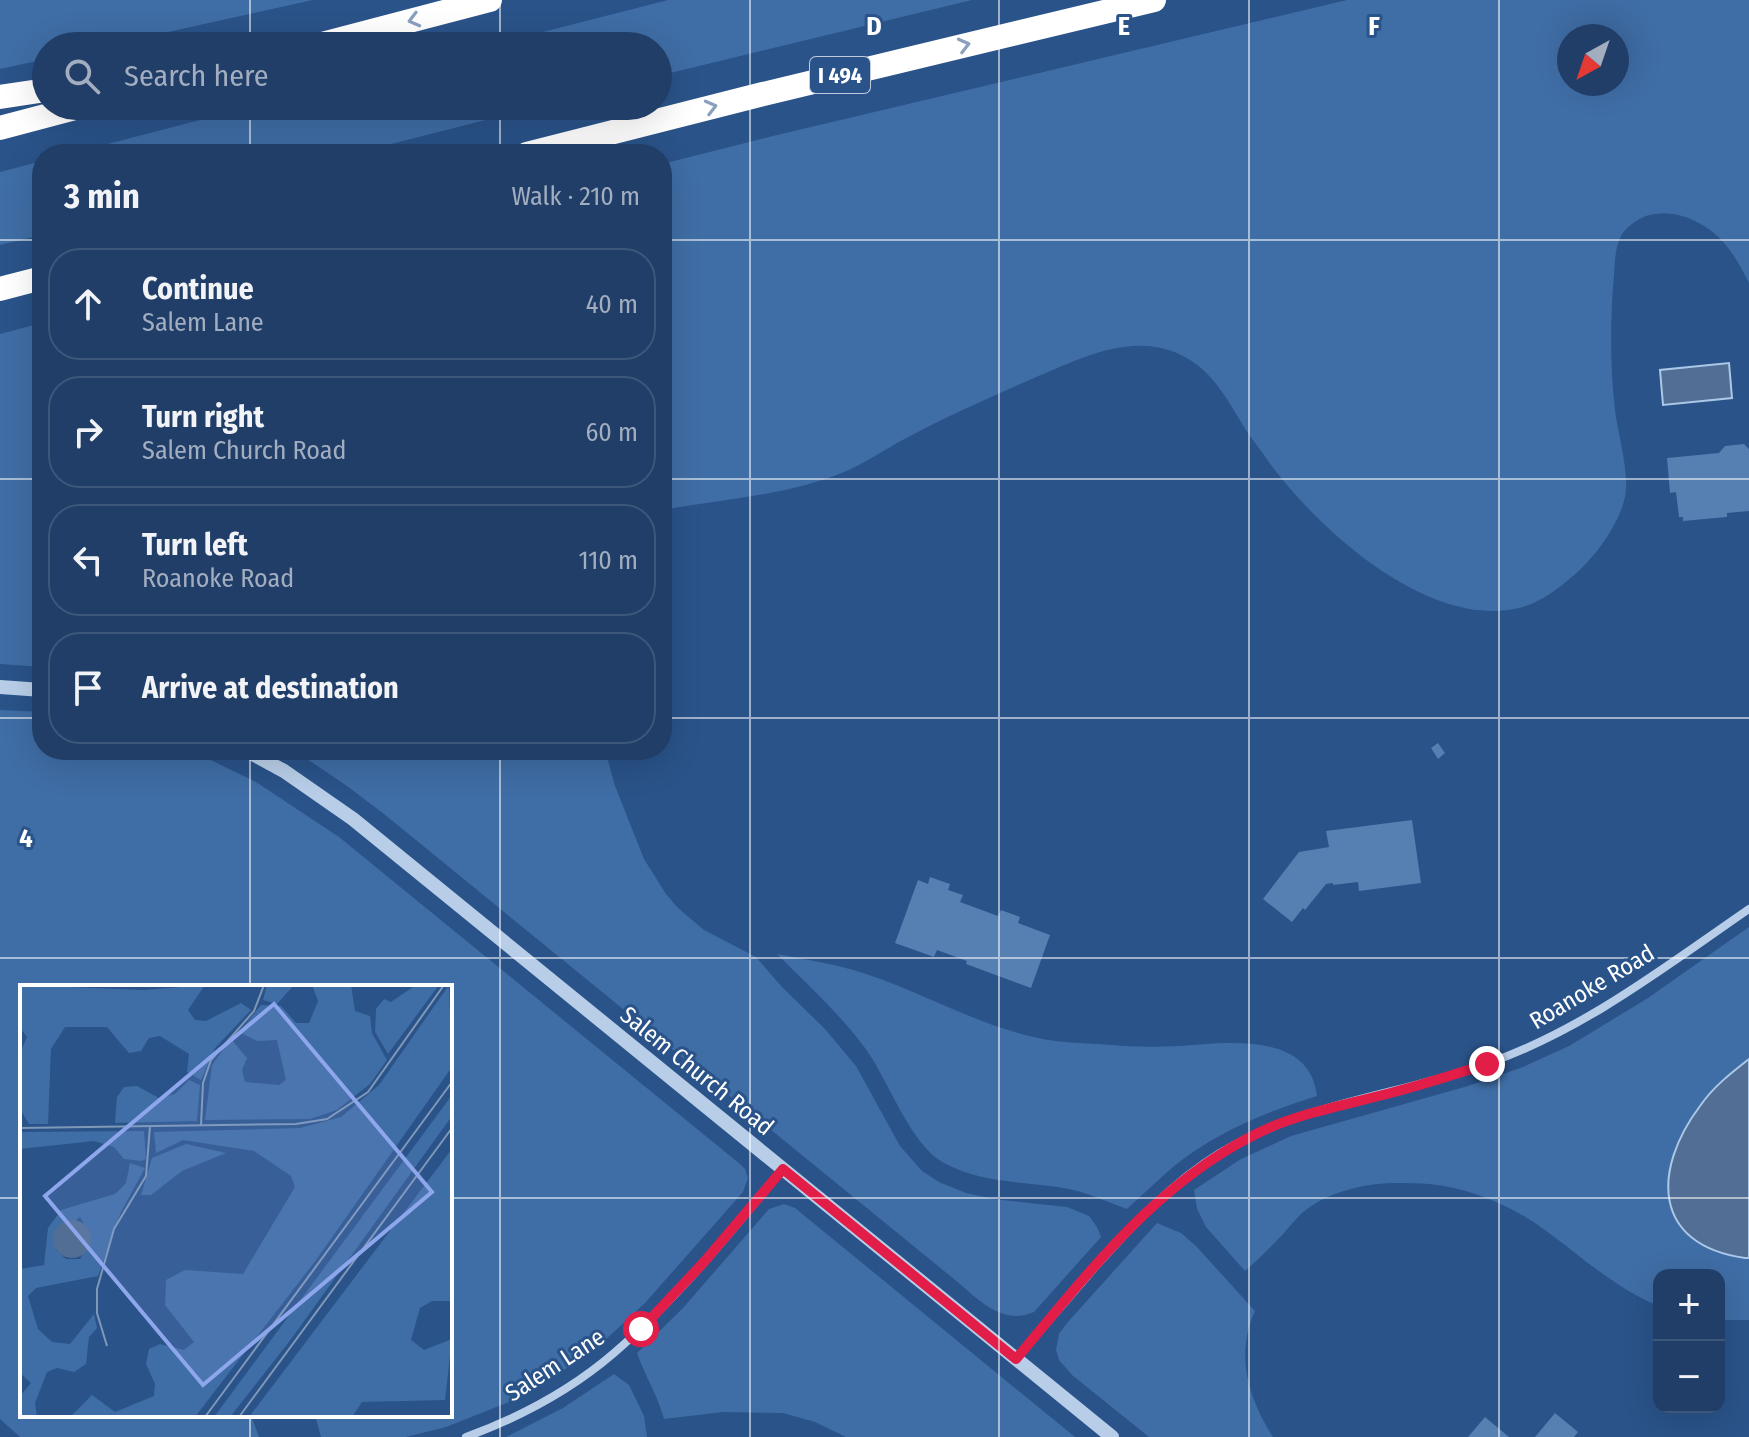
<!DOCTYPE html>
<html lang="en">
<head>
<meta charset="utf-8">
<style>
  body { margin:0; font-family:"Fira Sans Condensed",sans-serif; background:#2d4970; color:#f1f3f6 }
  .controls { position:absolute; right:24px; bottom:24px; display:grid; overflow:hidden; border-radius:16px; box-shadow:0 8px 32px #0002 }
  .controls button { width:72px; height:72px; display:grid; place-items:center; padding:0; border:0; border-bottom:2px solid #3d577b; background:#203e67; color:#f1f3f6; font:40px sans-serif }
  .compass { position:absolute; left:1557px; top:24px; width:72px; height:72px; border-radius:50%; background:#203e67; box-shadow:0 8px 32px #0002; rotate:220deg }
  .stop { position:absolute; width:24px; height:24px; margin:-18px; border:6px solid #e11d48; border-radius:50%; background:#fff }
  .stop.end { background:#e11d48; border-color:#fff; box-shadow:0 2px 8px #0008 }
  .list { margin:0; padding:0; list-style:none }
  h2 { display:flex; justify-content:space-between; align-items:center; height:104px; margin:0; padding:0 32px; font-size:34px }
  h2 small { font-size:26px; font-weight:400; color:#a2aec0 }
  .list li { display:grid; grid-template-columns:52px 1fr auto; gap:24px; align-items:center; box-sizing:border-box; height:112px; margin:0 16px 16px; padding:0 16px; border:2px solid #3d577b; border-radius:32px }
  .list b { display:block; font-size:30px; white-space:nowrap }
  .list p { margin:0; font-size:26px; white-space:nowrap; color:#a2aec0 }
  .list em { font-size:26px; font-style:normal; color:#a2aec0 }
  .icon { flex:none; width:44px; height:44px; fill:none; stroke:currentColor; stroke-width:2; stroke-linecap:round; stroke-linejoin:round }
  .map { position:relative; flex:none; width:1749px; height:1437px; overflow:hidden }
  .search { position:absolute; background:#203e67; box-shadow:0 8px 32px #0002; left:32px; top:32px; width:640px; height:88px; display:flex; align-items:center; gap:20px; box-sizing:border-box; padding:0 28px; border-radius:44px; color:#a2aec0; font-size:30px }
  .panel { position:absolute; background:#203e67; box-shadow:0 8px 32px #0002; left:32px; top:144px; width:640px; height:616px; border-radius:32px }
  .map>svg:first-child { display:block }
  .green { fill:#3f6da5; fill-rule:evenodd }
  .water { fill:#526e94; stroke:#acc8e8; stroke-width:2 }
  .building { fill:#567fb2 }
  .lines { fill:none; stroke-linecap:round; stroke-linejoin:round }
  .minor { stroke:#b8cee8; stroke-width:8 }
  .tertiary { stroke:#b8cee8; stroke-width:14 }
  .motorway { stroke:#fff; stroke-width:24 }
  .oneway { stroke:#8aa0be }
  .route { stroke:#e11d48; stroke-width:10 }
  .grid { fill:none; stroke:#fff; stroke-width:2; stroke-opacity:0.55 }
  .labels { text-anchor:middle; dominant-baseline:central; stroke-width:6; stroke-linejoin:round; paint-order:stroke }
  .shield { fill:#2a5389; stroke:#bfcbdc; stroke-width:2 }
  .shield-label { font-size:22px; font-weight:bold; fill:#fff }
  .street-label { font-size:24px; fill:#fff; stroke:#2a5389 }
  .inset-road { fill:none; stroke:#7f98b8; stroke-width:2 }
  .view { fill:#8ea6ec; fill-opacity:0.15; stroke:#8ea6ec; stroke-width:4 }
  .inset-edge { fill:none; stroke:#fff; stroke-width:4 }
  .grid-label { font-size:26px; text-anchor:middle; font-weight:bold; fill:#fff; stroke:#2a5389; stroke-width:6; stroke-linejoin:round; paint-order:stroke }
</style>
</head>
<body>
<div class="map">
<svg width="1749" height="1437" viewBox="0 0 1749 1437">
  <rect width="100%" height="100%" fill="#2a5389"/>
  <path class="green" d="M0,0h313l-208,46h-59v13l-46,10z
    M668,0h304l-314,76v-30h-170z
    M1347,0h402v283c-12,-24 -25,-47 -50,-60 -16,-9 -35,-13 -53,-7 -10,4 -20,11 -25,20 -6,11 -6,26 -7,39 -4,43 -4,92 1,135 3,25 15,64 10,87 -6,29 -34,66 -58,84 -13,11 -31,23 -48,27 -89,21 -195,-74 -245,-139 -8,-11 -16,-22 -24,-33 -20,-30 -35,-66 -71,-82 -17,-8 -36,-10 -55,-7 -28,3 -64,20 -90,31 -46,20 -93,41 -137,65 -20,12 -41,25 -63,33 -56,20 -114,24 -172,34v-346l111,-28zM1617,36v48h-48v-48z
    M254,106h286l-188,48h-283z
    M42,161v74l-42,10v-73z
    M42,323v344l-42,-3v-330z
    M0,710l42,2v38h148l66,32 83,55 401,327 5,5 3,9 -5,14 -98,111 -42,39 -24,19 -70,41 -63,25 -40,10h-85l-6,-22h135v-428h-428v428h229l8,22h-239l-20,-18z
    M294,750h311l10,36 29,73 22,35 12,14 26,22 52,27 26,30 43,42 31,37 44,80 22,25 17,11 27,11 28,6 73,8 22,9 8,11 4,10 -67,75c-35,15 -59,-17 -85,-37l-565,-461 -37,-28z
    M1749,927v132c-21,17 -42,34 -57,58 -12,19 -26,47 -23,70 1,11 4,27 9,36 13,24 47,34 71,35v62h-30v-45h-60v31c-48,-19 -85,-57 -127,-85 -30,-19 -68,-34 -103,-37 -10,-1 -21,-1 -31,-1 -29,0 -64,7 -88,24 -10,6 -18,17 -26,26 -12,13 -25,26 -39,38l-39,-44 -9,-18 -3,-19 47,-31 50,-23 177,-50 55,-19 46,-21 79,-48z
    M777,954c29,6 60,10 89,20 58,19 111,51 172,64 23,5 49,5 73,7 22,2 45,2 67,1 46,-3 132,-16 139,50 -52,16 -102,37 -144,71 -16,14 -31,28 -46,42 -19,-7 -39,-16 -58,-20 -43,-8 -86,-5 -125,-26 -34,-18 -56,-84 -79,-115 -26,-35 -58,-64 -88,-94z
    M784,1204l11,4 280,229h-229l-31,-15 -32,-9 -60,-1 -59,7c-6,-23 -19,-43 -27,-66l46,-45 86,-99z
    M1157,1223l24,10 15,13 59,65c-20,44 -7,86 18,126h-124l-77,-62 -13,-15 -3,-10 3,-16 8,-11z
    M614,1374l15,11 15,31 3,21h-141l57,-29z"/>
  <path class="water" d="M1729,363l3,35 -69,7 -3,-35z
    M1749,1059v199h-4c-93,-13 -93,-88 -45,-152 13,-19 31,-33 49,-47z"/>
  <path class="building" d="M1744,444l5,5v62l-22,2v4l-44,4v-4h-4l-3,-25 -6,1 -3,-35 52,-5 6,-7z
    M1438,743l7,10 -7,6 -7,-11z
    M1412,820l9,63 -62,8 -1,-9 -25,3v-2l-7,1 -21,26 -2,-2 -11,14 -29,-23 36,-47 30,-5 -3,-16z
    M930,877l20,7 -2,6 15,5 -3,7 38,14 3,-6 19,7 -2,6 32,12 -19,53 -65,-24 1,-3 -30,-11 -3,7 -39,-14 23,-63 10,4z
    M1555,1413l23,19 -4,5h-39z
    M1485,1417l24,20h-41z"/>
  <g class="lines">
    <path class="minor" d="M1016,1359c26,-31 53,-61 79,-92 38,-42 76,-84 125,-114 81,-50 181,-58 269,-90 96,-34 177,-97 260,-154
      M466,1437c52,-19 105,-47 148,-84 63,-54 116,-120 169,-184"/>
    <path class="tertiary" d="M0,687l42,3
      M245,750l39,21 69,48 759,618"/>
    <path class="motorway" d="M314,46l176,-46
      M0,97l46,-7
      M0,128l83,-22
      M527,154l236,-60 391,-94
      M0,289l42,-11"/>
  </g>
  <defs><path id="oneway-chevron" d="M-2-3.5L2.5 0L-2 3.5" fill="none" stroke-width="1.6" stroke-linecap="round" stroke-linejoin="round" transform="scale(2)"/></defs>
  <g class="oneway">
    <use href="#oneway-chevron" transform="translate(414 20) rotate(165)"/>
    <use href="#oneway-chevron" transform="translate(964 45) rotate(-14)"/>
    <use href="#oneway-chevron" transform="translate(711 107) rotate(-14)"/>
  </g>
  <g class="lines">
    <path class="route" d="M641,1329l63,-67 79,-93 233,190c74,-88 147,-185 255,-232 39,-16 82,-24 123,-35 31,-8 62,-18 93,-28"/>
  </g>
  <path class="grid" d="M250,0v46M500,0v46M750,0v1437M999,0v1437M1249,0v1437M1499,0v1437M250,106v48M500,106v48M0,240h42M662,240h1087M0,479h42M662,479h1087M0,718h42M662,718h1087M250,750v237M500,750v687M0,958h1749M0,1198h22M450,1198h1299M250,1415v22"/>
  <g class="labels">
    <rect class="shield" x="810" y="57" width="60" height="36" rx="6"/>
    <g class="shield-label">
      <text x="840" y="75">I 494</text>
    </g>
    <g class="street-label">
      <text transform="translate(1592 987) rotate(-31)">Roanoke Road</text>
      <text transform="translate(697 1071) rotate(39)">Salem Church Road</text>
      <text transform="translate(555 1365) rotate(-33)">Salem Lane</text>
    </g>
  </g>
  <g transform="translate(20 985)">
    <rect width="432" height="432" fill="#2a5389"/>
    <path d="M0,0l124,5 61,-5 -17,25 7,10 11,1 35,-18 10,7 -36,38 -14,32 -14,-8 2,-18 -29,-18 -11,2 -8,13 -12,2 -22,-26h-42l-14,22 -3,75h-19l-9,-15v-56l7,-16 -7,-9zM247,0h27l-17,19 -14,-4zM292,0h39l4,26 15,5 2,17 15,27 -17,24 -33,26 -27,9 -105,1 7,-55 19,-26 16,19 -5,12 3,12 34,3 7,-5 -9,-40 -20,1 -18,-9 22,-27 20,1 15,17h13l9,-22zM396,0h23l-51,69 -13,-22 1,-23 8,-10 7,3zM429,0l3,82 -136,193 -121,157h-125l22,-22 23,17 39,-16 1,-12 -9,-20 3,-15 11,-5 24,6 10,-8 -29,-37 1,-25 19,-10 58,4 52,-87 -4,-11 -37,-25 -71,-11 -27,13 -2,-21 146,-4 41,-11 38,-32zM169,95l11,5 -3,36 -82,2 2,-26 7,-10 13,-1 22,12 16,-4zM432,110v21l-163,226 -59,75h-16zM124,146l2,28 -4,2 -18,-2 -10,-12 -20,-6 -74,8v-17zM166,159l40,9 -44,18 -31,24h-10l11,-37zM432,164v152h-20l-12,7 -9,32 13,10 28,-11 -7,61 -83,2 -10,15h-103zM110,178l15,5 -24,44 -23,64 -62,12 -8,8 10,33 14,13 18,2 24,-30 3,14 -8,9 -3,27 -12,8 -17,-4 -10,4 -12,31 2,14h-17v-21l11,-13 -11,-10v-104l24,-4 4,-37 13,-18 54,-16 11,-11zM60,232l8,15 -2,17 -6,10h-14l-10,-9v-15z" fill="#3f6da5" fill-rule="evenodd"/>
    <path d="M33 254a19 19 0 1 1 38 0a19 19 0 1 1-38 0Z" fill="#526e94"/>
    <path class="inset-road" d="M181,140l2,-42 8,-23 43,-49 10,-26M0,143l276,-4 31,-5 41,-27 76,-107M87,361l-10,-33v-24l17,-60 32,-53 4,-50M185,432l247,-335M219,432l213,-289"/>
    <path class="view" d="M254,19l158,188 -229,193 -158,-189z"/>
    <rect width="432" height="432" class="inset-edge"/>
  </g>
  <g class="grid-label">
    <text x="874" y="35">D</text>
    <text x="1124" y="35">E</text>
    <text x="1374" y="35">F</text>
    <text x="26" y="847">4</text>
  </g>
</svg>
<div class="controls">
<button>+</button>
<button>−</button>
</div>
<svg class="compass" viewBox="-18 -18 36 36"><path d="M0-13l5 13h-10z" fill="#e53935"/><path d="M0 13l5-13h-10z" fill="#a2aec0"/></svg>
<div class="stop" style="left:641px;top:1329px"></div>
<div class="stop end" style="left:1487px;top:1064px"></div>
<div class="search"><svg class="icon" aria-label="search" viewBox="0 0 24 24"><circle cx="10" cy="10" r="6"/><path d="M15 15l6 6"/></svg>Search here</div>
<section class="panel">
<h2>3 min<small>Walk · 210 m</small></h2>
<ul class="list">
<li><svg class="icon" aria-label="ahead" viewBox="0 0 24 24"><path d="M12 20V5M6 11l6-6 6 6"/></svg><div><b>Continue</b><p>Salem Lane</p></div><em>40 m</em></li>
<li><svg class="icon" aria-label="right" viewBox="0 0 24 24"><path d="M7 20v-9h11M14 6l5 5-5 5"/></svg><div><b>Turn right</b><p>Salem Church Road</p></div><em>60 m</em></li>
<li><svg class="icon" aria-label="left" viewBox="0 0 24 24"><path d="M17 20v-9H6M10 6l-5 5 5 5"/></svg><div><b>Turn left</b><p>Roanoke Road</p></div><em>110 m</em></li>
<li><svg class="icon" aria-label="arrive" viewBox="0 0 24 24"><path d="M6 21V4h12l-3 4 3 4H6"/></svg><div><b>Arrive at destination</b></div></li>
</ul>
</section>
</div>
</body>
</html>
